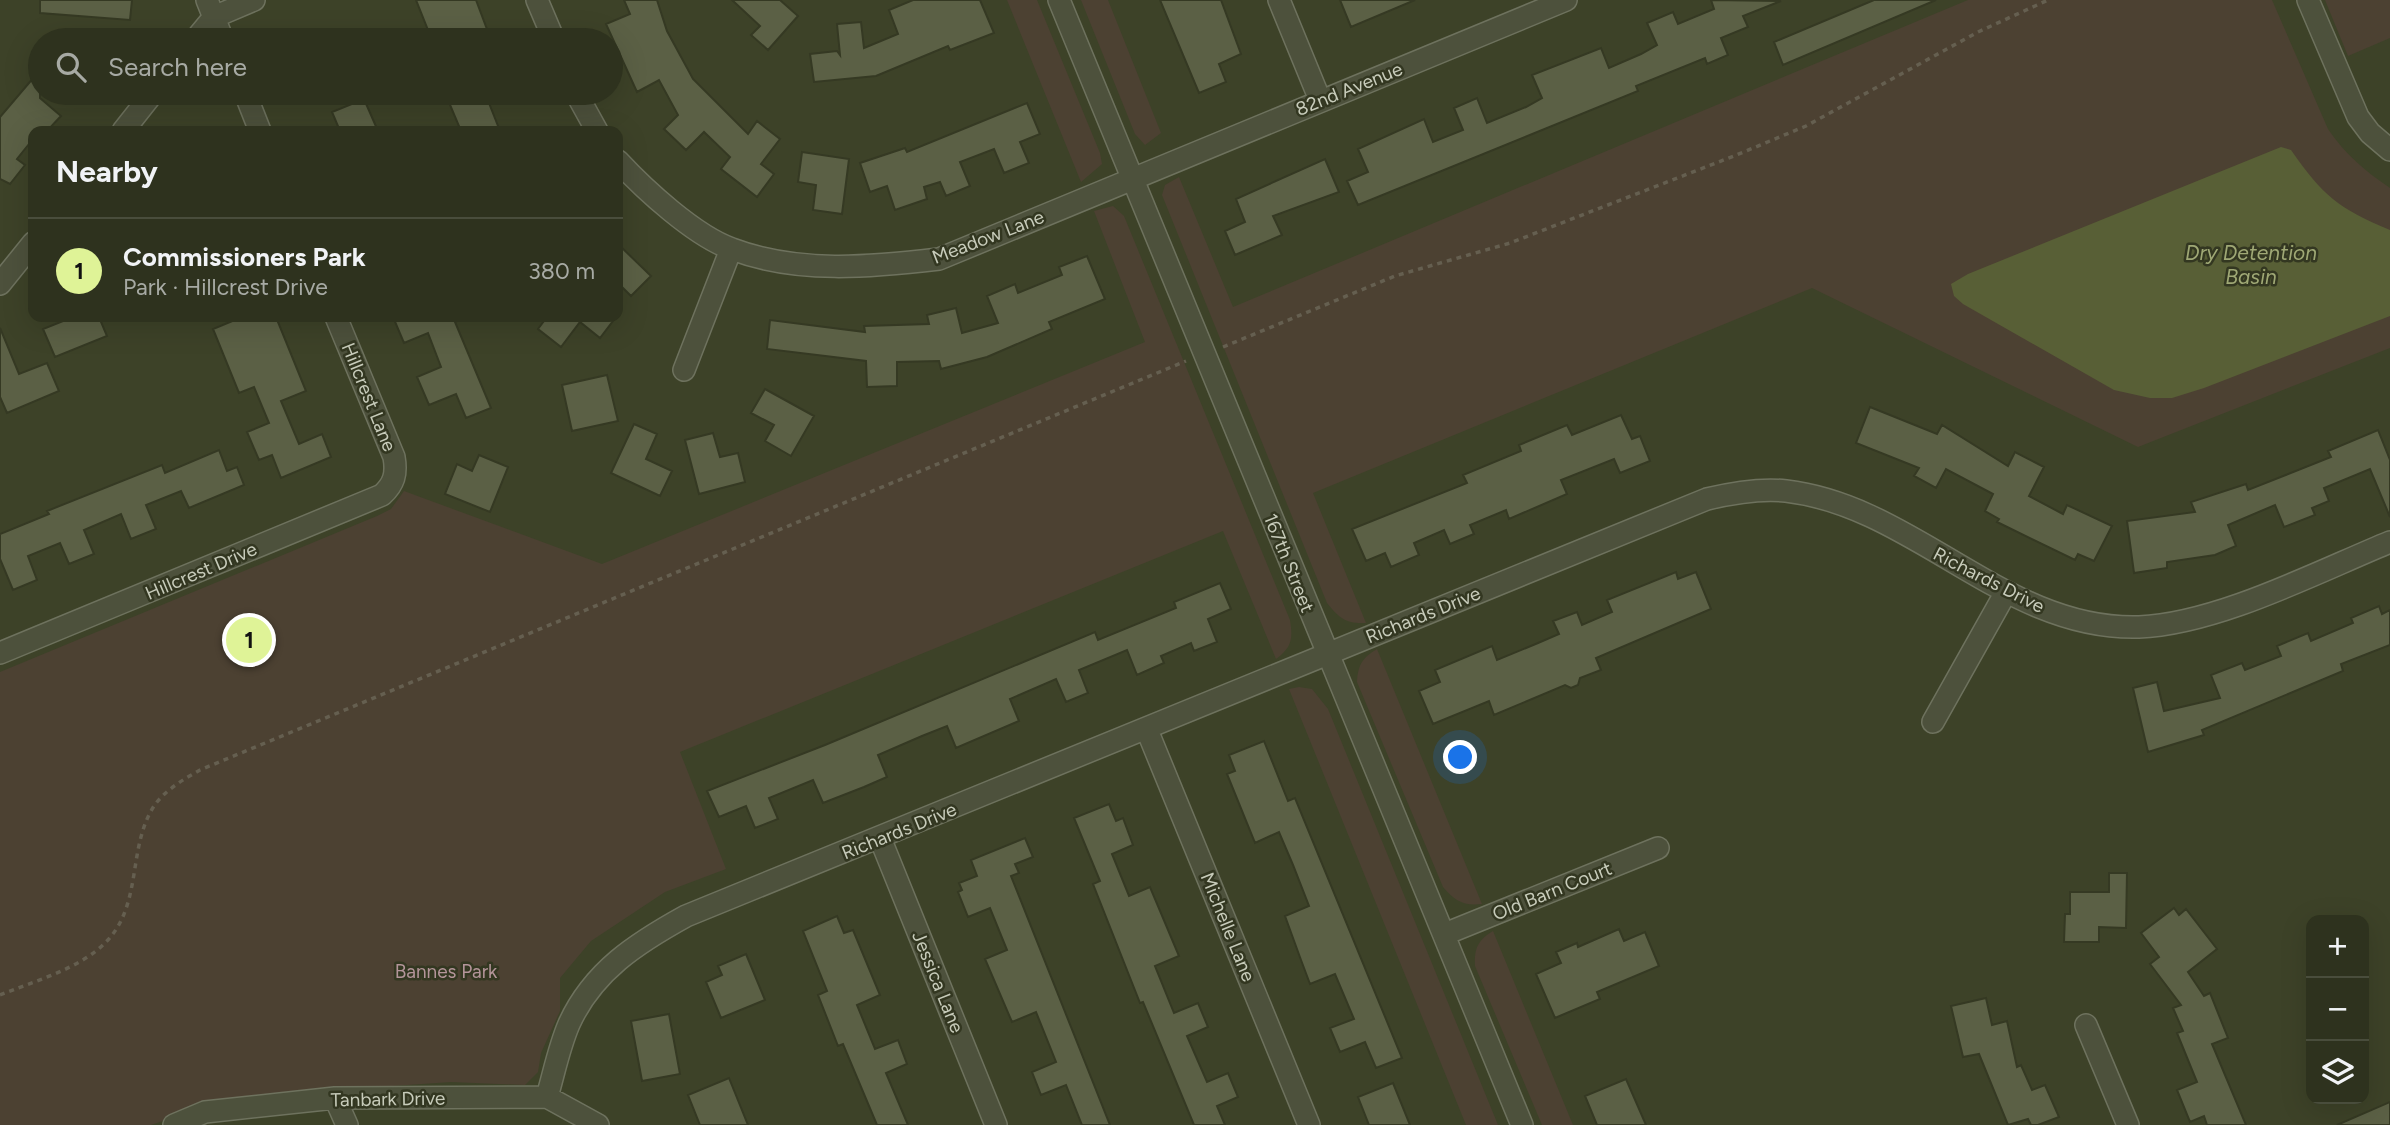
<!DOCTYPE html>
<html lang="en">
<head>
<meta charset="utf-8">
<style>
  body { margin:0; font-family:Figtree,sans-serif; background:#363a27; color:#f1f3f6 }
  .controls { position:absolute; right:21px; bottom:21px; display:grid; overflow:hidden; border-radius:14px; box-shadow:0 7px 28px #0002 }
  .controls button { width:63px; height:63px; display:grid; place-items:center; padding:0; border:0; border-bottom:2px solid #494d3c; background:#2e321e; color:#f1f3f6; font:35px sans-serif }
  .you { position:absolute; left:1461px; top:758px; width:24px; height:24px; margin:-18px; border:5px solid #fff; border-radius:50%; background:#1a73e8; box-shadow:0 0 0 10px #1a73e833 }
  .badge { display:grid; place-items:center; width:46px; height:46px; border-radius:50%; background:#dff397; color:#111; font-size:23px; font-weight:700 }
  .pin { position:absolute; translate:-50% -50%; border:4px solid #fff; box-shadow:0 2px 7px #0006 }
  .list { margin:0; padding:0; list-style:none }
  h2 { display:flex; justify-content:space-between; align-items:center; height:91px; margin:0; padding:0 28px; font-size:30px }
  h2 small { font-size:23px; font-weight:400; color:#a7aaa4 }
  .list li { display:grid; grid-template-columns:46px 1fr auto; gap:21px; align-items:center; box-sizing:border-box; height:105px; padding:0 28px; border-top:2px solid #494d3c }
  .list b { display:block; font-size:26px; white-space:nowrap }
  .list p { margin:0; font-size:23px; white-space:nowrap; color:#a7aaa4 }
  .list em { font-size:23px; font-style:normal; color:#a7aaa4 }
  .icon { flex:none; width:38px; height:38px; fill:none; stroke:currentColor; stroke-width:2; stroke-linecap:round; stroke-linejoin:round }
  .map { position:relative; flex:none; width:2390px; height:1125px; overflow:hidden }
  .search { position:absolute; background:#2e321e; box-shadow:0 7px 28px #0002; left:28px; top:28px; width:595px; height:77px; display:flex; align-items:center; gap:18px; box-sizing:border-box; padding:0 24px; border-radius:38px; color:#a7aaa4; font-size:26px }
  .panel { position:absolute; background:#2e321e; box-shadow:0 7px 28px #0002; left:28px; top:126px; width:595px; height:196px; border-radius:14px }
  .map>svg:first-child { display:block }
  .green { fill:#4c4132 }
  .water { fill:#585f36 }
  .building { fill:#5b6045; stroke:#353923; stroke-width:2 }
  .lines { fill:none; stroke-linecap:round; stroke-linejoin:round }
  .minor-casing { stroke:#6e725e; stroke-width:24 }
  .path { stroke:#655f50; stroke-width:3.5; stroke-dasharray:5 5; stroke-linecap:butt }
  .minor { stroke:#4d513c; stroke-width:21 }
  .labels { text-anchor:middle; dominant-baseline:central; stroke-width:5; stroke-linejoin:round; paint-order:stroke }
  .street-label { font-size:19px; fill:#c7cbba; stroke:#333721 }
  .park-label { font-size:19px; fill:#b4959a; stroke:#333721 }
  .water-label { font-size:21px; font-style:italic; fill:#9fa875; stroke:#333721 }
</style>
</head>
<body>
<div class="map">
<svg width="2390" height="1125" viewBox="0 0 2390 1125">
  <rect width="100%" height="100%" fill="#3d4228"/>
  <path class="green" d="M1007,0h30l63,153 2,11 -21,18z
    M1081,0h27l53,133 -16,12 -10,-11z
    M1968,0h304l56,129c17,25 37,42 62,59v160l-252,99 -326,-159 -499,205 53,130c-20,1 -27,-5 -39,-20l-165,-408 3,-10 14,-8 54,130z
    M2325,0h65v38l-42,18z
    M1113,206l11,10 166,404c3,19 2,27 -14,39l-53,-128 -543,221 46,117 -61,23 -74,49 -31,37v33l-19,42 -3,19 -13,13 -74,-3 -175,12 -78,15 -47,16h-151v-453l377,-156 14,-7 13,-18 198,73 543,-222 -51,-131z
    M1377,649l105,255c-19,2 -27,-3 -39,-17l-86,-205c1,-17 5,-24 20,-33z
    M1299,687l13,2 16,20 170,416h-32l-177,-436z
    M1493,931l80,194h-31l-67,-159c-1,-18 3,-26 18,-35z"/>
  <path class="water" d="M2281,147l10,3c32,46 47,58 99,80v86l-186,72 -32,10h-22l-36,-8 -151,-86 -9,-8 -3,-12 17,-10z"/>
  <path class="building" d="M40,0h92l-2,20 -90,-7z
    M416,0h60l15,40h-59z
    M624,0h33l10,31 26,48 55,55 9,-13 23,18 -19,25 13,10 -17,23 -36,-28 9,-12 -26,-25 -18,18 -22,-21 14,-14 -19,-35 -22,12 -31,-68 24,-10z
    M732,0h48l18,16 -30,34 -17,-15 9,-9z
    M913,0h67l14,33 -44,17 -2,-4 -72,30 -62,6 -4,-28 27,-3 3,4 -3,-31 24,-2 3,26 34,-14 -9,-24z
    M1160,0h61l20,54 -22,10 7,18 -27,11z
    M1340,0h75l-64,27z
    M1711,0l70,1 -38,15 5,11 -27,11 7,17 -21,9 -2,-6 -69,28 2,5 -280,114 -11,-24 21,-9 -10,-23 66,-30 9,23 30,-12 -9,-22 23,-10 10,25 39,-16 16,-9 -10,-23 69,-27 8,20 32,-14 16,-9 -10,-22 26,-11 5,12 36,-15z
    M1874,0h62l-153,65 -9,-23z
    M40,70v28l21,18 -14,15h-14v8l-16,20 8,6 -15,19 -10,-5v-62z
    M445,93h40l15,38h-39z
    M364,99l14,32h-38l-8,-19z
    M1027,103l13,31 -20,8 9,21 -25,10 -10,-24 -34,13 10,24 -24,10 -6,-14 -16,5 3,12 -32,11 -8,-24 -17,6 -10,-29 45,-15 2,4z
    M802,152l47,7 -7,55 -29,-4 3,-25 -18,-3z
    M1325,159l14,33 -66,24 9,19 -47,20 -10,-24 20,-9 -9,-23z
    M618,244l33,32 -20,20 -13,-13z
    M1087,256l18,43 -56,23 3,7 -65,28 -46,12 -2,-8 -42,1v24l-30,1 -1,-26 -99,-12 3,-29 95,12 -1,-6 65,-2 -2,-9 29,-7 6,25 36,-10 -11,-27 28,-12 3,9 44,-18 -3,-8z
    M73,317h26l8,19 -52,21 -12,-28z
    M242,317h34l30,74 -25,10 18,43 23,-10 9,23 -50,21 -9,-23 -13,5 -12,-28 22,-9 -15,-36 -15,6 -26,-64z
    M393,317h73l-11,5 36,86 -25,10 -10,-24 -27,11 -12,-28 24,-10 -13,-34 -24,10z
    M547,317h69l-16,21 -20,-16 -19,25 -23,-18z
    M0,328l19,46 28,-11 12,28 -52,22 -7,-16z
    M607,375l11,46 -46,10 -10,-46z
    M765,389l49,27 -23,40 -26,-15 9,-16 -23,-12z
    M1870,407l67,27 5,-9 66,41 7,-14 29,15 -15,29 34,18 4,-9 45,21 -18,35 -16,-7 -3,6 -78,-38 2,-3 -14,-8 8,-17 -47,-25 -10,19 -22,-12 5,-8 -63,-25z
    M1621,415l11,24 8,-3 10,25 -30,12 -6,-14 -53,21 6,14 -58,25 -3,-9 -36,15 4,9 -24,10 -6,-14 -30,13 5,12 -28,12 -6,-14 -19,8 -14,-32 115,-46 -4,-8 58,-24 -2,-6 48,-20 5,10z
    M634,424l23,10 -11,25 26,12 -12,25 -49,-23z
    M2378,430l12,30v57l-20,-48 -46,19 5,13 -17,7 3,7 -31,12 -9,-22 -47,20 8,21 -21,9 -48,7v6l-33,5 -7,-52 68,-9 -4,-10 55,-18 2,6 83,-33 -3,-6z
    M713,433l7,24 18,-4 7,29 -46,12 -14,-54z
    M219,450l8,21 10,-4 7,18 -55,23 -8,-17 -35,14 10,24 -25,10 -10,-25 -37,16 10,24 -25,10 -9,-21 -32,13 9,24 -24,10 -13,-31v-25l49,-20 -2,-3 115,-46 3,8z
    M479,455l29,12 -18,45 -45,-18 12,-30 15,7z
    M1676,572l2,7 18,-7 15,37 -115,49 5,12 -21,8 -2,7 -7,3 -6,-3 -71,30 -5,-14 -56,23 -14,-33 21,-9 -5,-12 57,-24 5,14 41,-17 21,-9 -6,-13 24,-9 5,13 30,-13 -5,-12z
    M1220,583l11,26 -23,10 9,23 -23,9 -3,-8 -30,13 3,7 -27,12 -10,-25 -48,20 9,23 -22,9 -10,-23 -46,20 9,22 -63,27 -9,-22 -25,10 -44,19 9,22 -23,10 -41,16 -10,-23 -44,18 9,21 -23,9 -9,-22 -27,11 -12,-26 118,-46 270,-113 3,8 78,-32 -2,-6z
    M2379,606l3,8 8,-4v35l-49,19 2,7 -141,59 2,5 -56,17 -15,-64 24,-6 7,29 56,-13 -9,-23 31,-12 3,7 36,-14 -4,-10 31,-13 3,8 42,-18 -2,-5z
    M1264,741l24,60 7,-3 107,260 -26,10 -11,-26 -25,10 -10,-24 24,-9 -19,-45 -25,10 -9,-24 -16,-44 24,-10 -16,-41 -14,-33 -24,11 -28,-69 8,-3 -6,-16z
    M1109,804l7,17 7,-3 10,27 -21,9 17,42 21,-9 29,69 -24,10 19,47 24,-10 10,24 -21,9 20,46 21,-9 10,24 -21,9 8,19h-31l-51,-123 -3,1 -47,-119 7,-3 -26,-63z
    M1025,838l8,19 -18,7 4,9 -8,3 99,249h-28l-16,-40 -25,10 -9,-23 24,-10 -20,-50 -24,10 -27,-63 22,-9 -17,-42 -22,9 -10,-25 4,-2 -3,-7 18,-7 -6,-16z
    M2109,873h18l-1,55 -27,-1v15h-35l1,-28h5v-22h39z
    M2174,908l5,7 7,-6 31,40 -29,23 16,24 6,-3 18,45 -16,6 34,81h-39l-3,-9 -14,6 -13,-32 20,-8 -20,-49 6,-2 -10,-23 8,-3 -31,-41 9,-7 -18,-24z
    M837,916l7,17 9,-3 27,65 -23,10 18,44 23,-9 9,24 -21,9 22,52h-31l-34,-81 -5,2 -20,-51 9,-4 -24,-60z
    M1619,929l5,12 21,-9 14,34 -62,26 3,7 -45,19 -19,-44 25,-11 -5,-11 21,-9 1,4z
    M746,954l19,46 -44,18 -15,-36 16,-7 -4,-9z
    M1986,998l6,27 15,-4 10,46 4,-2 11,25 13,-5 14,32 -21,8h-7l-3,-6 -20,6 -29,-71 -16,3 -12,-51z
    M669,1014l11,60 -38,7 -11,-60z
    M729,1078l19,47h-48l-12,-30z
    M1626,1079l20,46h-49l-12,-29z
    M1393,1083l17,42h-41l-11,-28z
    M2390,1102v23h-53z"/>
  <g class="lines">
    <defs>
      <path id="minor" d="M207,0l16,40
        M537,0l17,40
        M1059,0l463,1125
        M1279,0l41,100
        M2308,0l50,117 12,16 20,17
        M195,40l19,-23 40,-17
        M245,93l15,38
        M576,93l21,38
        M123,131l30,-38
        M618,161c27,29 77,75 114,88 66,25 139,18 207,10l627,-259
        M0,284l33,-41
        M684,370l47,-121
        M0,653l382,-158c12,-11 15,-21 12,-38l-58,-140
        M1933,722l73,-130
        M1147,730l162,395
        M880,838l116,287
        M1445,934l213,-86
        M2086,1025l42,100
        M547,1097c7,-24 12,-50 22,-73 24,-53 68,-81 117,-108l1021,-417c25,-6 52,-11 79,-8 129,15 219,140 353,136 78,-3 178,-55 251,-85
        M335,1098l12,27
        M174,1125l31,-13 130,-14 212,-1 51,28"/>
    </defs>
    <use href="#minor" class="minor-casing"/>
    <path class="path" d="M1223,347l172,-71 115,-33 224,-87 72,-30 172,-94 70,-32
      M0,995c34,-14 80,-26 106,-53 37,-38 21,-94 48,-136 11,-16 30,-27 46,-36l986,-409"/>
    <use href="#minor" class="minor"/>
  </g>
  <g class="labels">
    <g class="street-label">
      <text transform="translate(1349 89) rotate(-22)">82nd Avenue</text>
      <text transform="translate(988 237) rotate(-21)">Meadow Lane</text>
      <text transform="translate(369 397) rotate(68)">Hillcrest Lane</text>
      <text transform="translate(1289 563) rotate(68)">167th Street</text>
      <text transform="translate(201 571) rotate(-23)">Hillcrest Drive</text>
      <text transform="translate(1989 580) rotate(27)">Richards Drive</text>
      <text transform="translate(1423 615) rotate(-22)">Richards Drive</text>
      <text transform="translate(899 831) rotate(-22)">Richards Drive</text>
      <text transform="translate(1552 891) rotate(-22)">Old Barn Court</text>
      <text transform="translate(1228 927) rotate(68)">Michelle Lane</text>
      <text transform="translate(938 982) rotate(68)">Jessica Lane</text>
      <text transform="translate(388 1099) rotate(-1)">Tanbark Drive</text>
    </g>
    <g class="park-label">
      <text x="446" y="971">Bannes Park</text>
    </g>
    <g class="water-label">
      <text x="2251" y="252">Dry Detention<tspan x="2251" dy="24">Basin</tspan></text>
    </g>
  </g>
</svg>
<div class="controls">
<button>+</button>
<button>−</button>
<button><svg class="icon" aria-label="layers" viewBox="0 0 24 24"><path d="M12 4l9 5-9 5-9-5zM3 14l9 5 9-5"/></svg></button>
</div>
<div class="you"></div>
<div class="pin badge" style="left:249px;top:640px">1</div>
<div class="search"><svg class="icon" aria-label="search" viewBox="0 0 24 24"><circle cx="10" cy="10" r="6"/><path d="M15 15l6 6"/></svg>Search here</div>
<section class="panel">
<h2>Nearby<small></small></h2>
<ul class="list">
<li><span class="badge">1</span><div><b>Commissioners Park</b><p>Park · Hillcrest Drive</p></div><em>380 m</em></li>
</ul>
</section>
</div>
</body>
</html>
